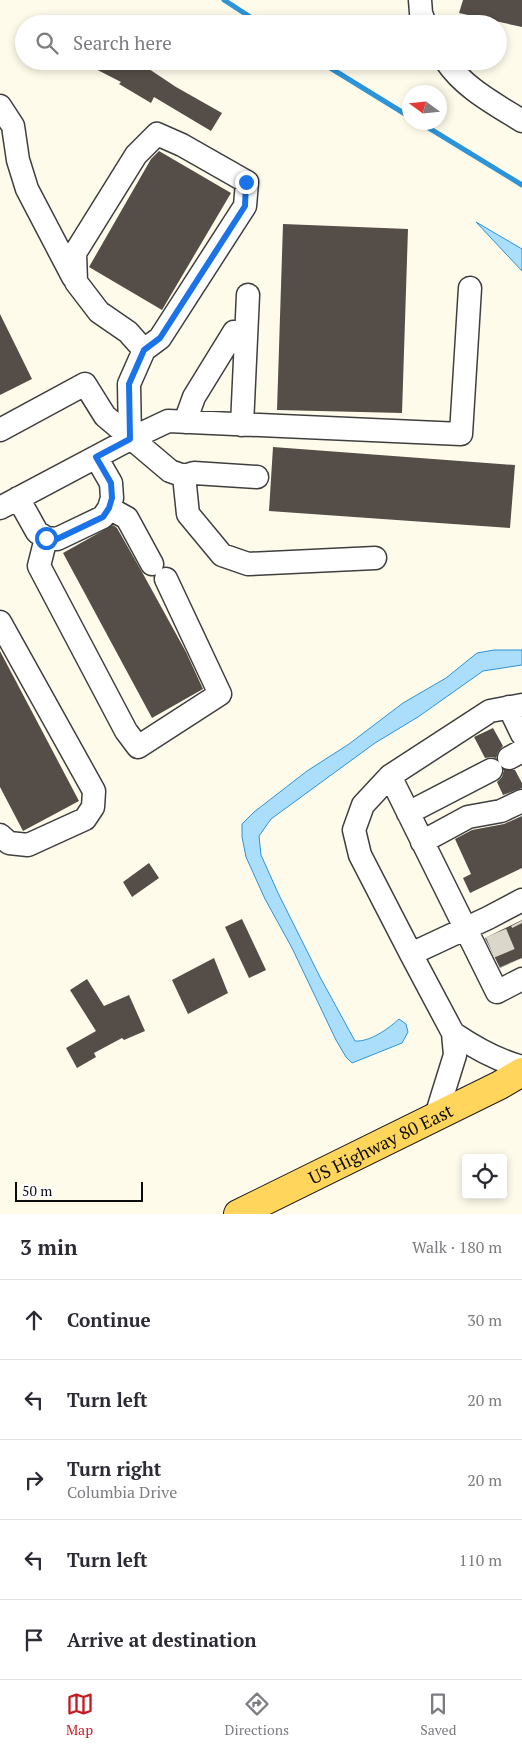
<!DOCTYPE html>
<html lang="en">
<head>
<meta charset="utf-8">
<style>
  body { margin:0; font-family:"PT Serif",serif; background:#f2f2f3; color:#2b2b33 }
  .controls { position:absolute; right:15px; bottom:15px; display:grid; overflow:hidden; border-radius:5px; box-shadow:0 2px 8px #0003 }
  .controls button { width:45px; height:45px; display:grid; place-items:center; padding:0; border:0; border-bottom:1px solid #e1e1e2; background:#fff; color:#2b2b33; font:25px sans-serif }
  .compass { position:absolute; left:402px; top:85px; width:45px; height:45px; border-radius:50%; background:#fff; box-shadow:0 2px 8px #0003; rotate:285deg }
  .scale { position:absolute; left:15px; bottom:12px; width:128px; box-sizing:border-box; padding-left:5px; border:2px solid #0c0c0c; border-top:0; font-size:14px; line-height:18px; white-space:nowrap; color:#0c0c0c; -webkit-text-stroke:4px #fff; paint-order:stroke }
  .stop { position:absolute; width:15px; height:15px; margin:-11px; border:4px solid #1a73e8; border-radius:50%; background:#fff }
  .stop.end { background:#1a73e8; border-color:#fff; box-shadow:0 1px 5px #0008 }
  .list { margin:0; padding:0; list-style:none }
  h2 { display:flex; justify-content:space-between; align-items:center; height:65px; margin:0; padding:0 20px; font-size:21px }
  h2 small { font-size:16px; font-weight:400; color:#7c7c81 }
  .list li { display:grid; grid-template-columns:32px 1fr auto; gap:15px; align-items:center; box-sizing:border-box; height:80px; padding:0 20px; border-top:1px solid #e1e1e2 }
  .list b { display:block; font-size:19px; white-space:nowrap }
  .list p { margin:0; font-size:16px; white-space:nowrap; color:#7c7c81 }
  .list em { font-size:16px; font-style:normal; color:#7c7c81 }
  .icon { flex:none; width:28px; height:28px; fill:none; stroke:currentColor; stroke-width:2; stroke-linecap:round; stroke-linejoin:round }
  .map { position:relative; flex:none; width:522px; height:1214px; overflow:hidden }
  .search { position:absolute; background:#fff; box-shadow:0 2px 8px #0003; left:15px; right:15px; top:15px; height:55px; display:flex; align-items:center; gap:12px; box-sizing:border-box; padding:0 18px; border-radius:28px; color:#7c7c81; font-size:19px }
  .sheet { height:465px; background:#fff }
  nav { display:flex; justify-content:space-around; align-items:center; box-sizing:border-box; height:70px; border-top:1px solid #e1e1e2; background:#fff; font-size:14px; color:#7c7c81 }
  nav a { display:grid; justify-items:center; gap:2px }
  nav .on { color:#c61a23 }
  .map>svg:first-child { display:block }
  .water { fill:#abdefb; stroke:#2c94d8 }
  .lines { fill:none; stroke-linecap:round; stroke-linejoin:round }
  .stream { stroke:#2c94d8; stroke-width:5 }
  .building { fill:#554d47 }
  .minor-tunnel { stroke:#dbd7ca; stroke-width:22; stroke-dasharray:22 11; stroke-linecap:butt }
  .minor-casing { stroke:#3f3f3f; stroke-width:25 }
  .major-casing { stroke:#1d1d1d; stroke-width:30 }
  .minor { stroke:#fff; stroke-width:22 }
  .major { stroke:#ffd65b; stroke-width:28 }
  .route { stroke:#1a73e8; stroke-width:6 }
  .labels { text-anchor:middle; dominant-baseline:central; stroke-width:5; stroke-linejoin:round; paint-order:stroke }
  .street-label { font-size:18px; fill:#0c0c0c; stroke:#fff }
</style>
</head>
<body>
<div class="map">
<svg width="522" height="1214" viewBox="0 0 522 1214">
  <rect width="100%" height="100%" fill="#fffbeb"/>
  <path class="water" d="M476,222l46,27v22z
    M494,650h28v15l-39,6 -65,46 -43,26 -104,76 -12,17 2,19 17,38 42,84 35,64c15,1 33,-12 44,-22l7,5 2,8 -6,11 -50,20 -6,-6 -10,-17 -44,-92 -27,-49 -19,-42 -4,-20v-13l12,-12 53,-41 42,-27 54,-41 43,-25 31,-25z"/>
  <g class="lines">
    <path class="stream" d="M224,0l37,24
      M319,61l91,56
      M419,122l103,63"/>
  </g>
  <path class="building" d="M463,0h59v27l-63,-14z
    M80,61h57l39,26 46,26 -11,18 -57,-34 -3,6 -32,-19 2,-2z
    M159,151l72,42 -69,117 -73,-43 62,-108z
    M283,224l125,5 -6,184 -125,-3z
    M0,314l32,65 -32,16z
    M273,447l242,18 -5,63 -241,-17z
    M113,525l4,3 25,44 44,80 17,37 -51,29 -89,-165z
    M0,651l79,150 -56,30 -23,-44z
    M493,728l10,18 -5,6 -2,6 -5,-1 -6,1 -11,-21z
    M504,770h11l7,13v5l-19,7 -6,-13 5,-5z
    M522,816v52l-52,25 -7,-15 8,-4 -16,-35 17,-9 32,-6z
    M149,863l10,15 -27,19 -9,-15z
    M242,919l24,51 -17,8 -24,-51z
    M522,920v38l-22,10 -15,-30z
    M214,958l14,35 -40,21 -16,-34z
    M87,979l17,27 25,-11 16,36 -21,9 -2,-2 -28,15 2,4 -19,11 -11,-20 30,-17 -26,-41z"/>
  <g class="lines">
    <path class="minor-tunnel" d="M521,921l1,2
      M496,933l13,31"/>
    <defs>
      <path id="minor" d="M420,0l1,13 4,11
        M446,61c18,27 49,43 76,60
        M0,106l13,20 5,34 9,29 46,88
        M185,422l9,-25 40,-65 12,1
        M242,425l6,-130
        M0,430l85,-46 20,32 65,55 14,5 10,-3 63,4
        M130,439l-1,-55 15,-34 -16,-18 -29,-20 -23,-30 -1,-29 61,-98 21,-21 25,11 65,37 -2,24 -85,132 -16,12
        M184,476l4,38 34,41 26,9 127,-6
        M18,498l19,34 9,6 11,1 46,-22 6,-9 3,-10 -1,-15 -15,-26
        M0,508l130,-69 38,-18 293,13 9,-146
        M109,508l18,10 25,46
        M46,538l-7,28 87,165 12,16 82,-53 -54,-115
        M0,622l94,169 -1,16 -8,12 -57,26 -19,-2 -9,-8
        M522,705l-32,6 -100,65 107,216 25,-13
        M509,707l13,27
        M509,758l13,-7
        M390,776l-27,29 -9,25 6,25 51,99 42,79 2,22 -19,61
        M408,813l83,-43
        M422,842l46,-25 33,-6 21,-10
        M411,954l77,-36 34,-18
        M453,1033c22,15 43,27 69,34"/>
      <g id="major">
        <path id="s1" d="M238,1214l262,-129 22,-13"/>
      </g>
    </defs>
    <use href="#minor" class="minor-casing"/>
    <use href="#major" class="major-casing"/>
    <use href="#minor" class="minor"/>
    <use href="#major" class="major"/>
  </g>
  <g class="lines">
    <path class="route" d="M46,538l11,1 46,-22 6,-9 3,-10 -1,-15 -15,-26 34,-18 -1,-55 15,-34 16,-12 85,-132 1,-24"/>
  </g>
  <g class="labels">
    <g class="street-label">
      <text stroke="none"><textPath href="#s1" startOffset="159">US Highway 80 East</textPath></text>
    </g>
  </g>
</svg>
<div class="controls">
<button><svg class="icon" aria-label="locate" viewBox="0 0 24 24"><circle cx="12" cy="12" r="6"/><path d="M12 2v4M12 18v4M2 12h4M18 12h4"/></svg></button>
</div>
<svg class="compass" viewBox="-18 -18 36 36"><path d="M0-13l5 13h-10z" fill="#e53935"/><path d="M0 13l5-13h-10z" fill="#7c7c81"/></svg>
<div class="scale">50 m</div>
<div class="stop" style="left:46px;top:538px"></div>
<div class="stop end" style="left:246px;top:182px"></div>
<div class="search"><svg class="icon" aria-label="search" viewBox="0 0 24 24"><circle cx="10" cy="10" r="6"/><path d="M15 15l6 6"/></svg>Search here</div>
</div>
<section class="sheet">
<h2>3 min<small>Walk · 180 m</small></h2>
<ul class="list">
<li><svg class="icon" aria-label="ahead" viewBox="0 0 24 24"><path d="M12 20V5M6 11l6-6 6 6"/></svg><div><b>Continue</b></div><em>30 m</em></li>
<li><svg class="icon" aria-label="left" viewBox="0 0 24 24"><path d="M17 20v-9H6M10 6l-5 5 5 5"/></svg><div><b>Turn left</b></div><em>20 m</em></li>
<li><svg class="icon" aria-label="right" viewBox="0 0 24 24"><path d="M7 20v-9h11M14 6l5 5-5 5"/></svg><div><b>Turn right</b><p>Columbia Drive</p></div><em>20 m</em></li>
<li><svg class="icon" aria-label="left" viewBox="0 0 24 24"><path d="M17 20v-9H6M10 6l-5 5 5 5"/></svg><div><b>Turn left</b></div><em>110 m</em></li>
<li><svg class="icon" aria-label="arrive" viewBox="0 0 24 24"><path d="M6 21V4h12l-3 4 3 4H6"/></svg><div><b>Arrive at destination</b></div></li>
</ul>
</section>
<nav>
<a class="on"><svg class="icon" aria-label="map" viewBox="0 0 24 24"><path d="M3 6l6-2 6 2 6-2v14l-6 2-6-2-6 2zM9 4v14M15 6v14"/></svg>Map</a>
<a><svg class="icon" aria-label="directions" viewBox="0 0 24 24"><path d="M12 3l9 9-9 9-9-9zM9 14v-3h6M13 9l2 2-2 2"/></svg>Directions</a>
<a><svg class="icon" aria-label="saved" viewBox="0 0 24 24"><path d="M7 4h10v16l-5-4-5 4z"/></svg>Saved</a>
</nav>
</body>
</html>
